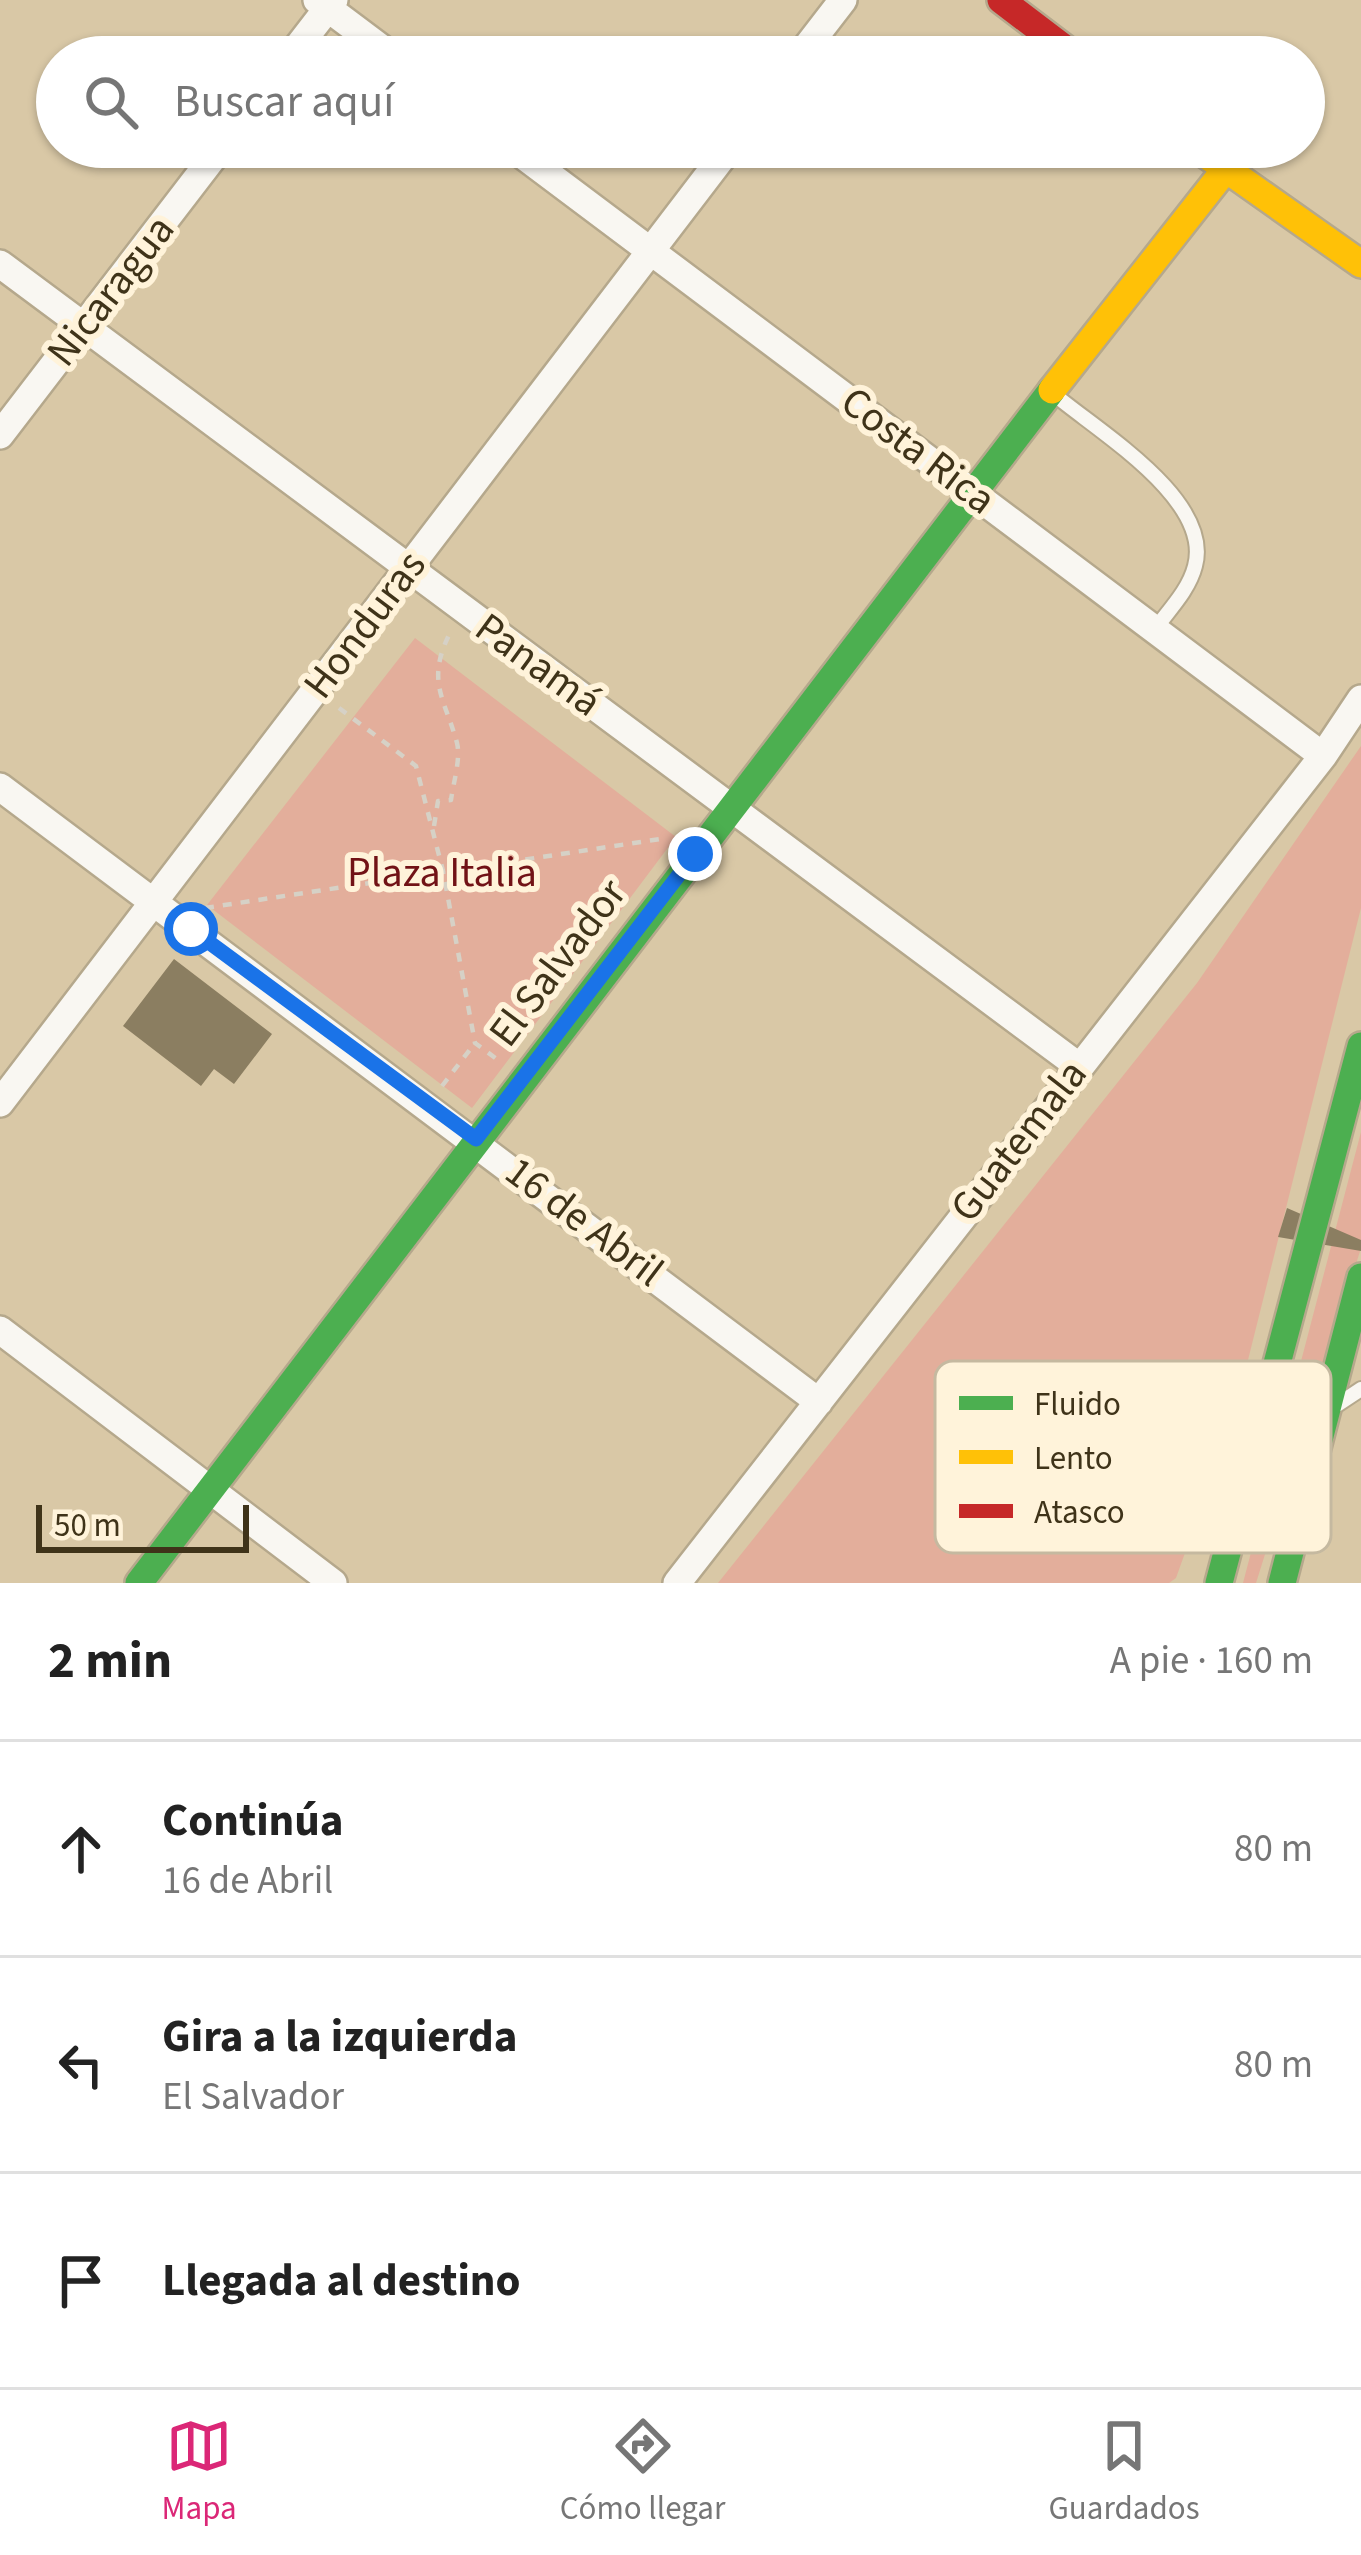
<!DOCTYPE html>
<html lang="es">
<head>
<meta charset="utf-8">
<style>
  body { margin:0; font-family:"Source Sans 3",sans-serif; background:#f2f2f2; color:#222 }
  .scale { position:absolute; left:36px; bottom:30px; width:213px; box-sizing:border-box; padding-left:12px; border:6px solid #3f3319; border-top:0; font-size:33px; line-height:42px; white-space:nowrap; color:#3f3319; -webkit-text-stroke:9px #fff3da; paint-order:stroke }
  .stop { position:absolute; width:36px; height:36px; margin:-27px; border:9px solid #1a73e8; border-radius:50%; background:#fff }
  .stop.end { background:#1a73e8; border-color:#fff; box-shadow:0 3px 12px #0008 }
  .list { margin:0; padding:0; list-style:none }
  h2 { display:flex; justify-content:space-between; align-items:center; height:156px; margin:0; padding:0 48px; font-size:51px }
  h2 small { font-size:39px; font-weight:400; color:#767676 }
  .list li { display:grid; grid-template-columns:78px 1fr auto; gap:36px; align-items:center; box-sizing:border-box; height:216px; padding:0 48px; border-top:3px solid #e0e0e0 }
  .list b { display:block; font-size:45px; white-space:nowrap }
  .list p { margin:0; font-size:39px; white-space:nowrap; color:#767676 }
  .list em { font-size:39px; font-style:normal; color:#767676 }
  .icon { flex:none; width:66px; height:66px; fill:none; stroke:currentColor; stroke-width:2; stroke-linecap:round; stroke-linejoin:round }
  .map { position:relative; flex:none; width:1361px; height:1583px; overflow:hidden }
  .search { position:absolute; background:#fff; box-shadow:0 3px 9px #0004; left:36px; right:36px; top:36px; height:132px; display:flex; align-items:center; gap:30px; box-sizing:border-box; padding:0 42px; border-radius:66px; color:#767676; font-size:45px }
  .sheet { height:804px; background:#fff }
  nav { display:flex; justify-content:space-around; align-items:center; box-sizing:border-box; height:168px; border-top:3px solid #e0e0e0; background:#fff; font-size:33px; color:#767676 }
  nav a { display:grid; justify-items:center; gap:6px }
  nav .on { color:#db2777 }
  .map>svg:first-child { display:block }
  .green { fill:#e3ae9b }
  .building { fill:#8b7e61 }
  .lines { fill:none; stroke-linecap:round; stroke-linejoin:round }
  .lane-casing { stroke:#b5a88c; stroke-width:18 }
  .street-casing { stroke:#b5a88c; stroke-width:32 }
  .fast-casing { stroke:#b5a88c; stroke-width:32 }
  .slow-casing { stroke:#b5a88c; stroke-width:32 }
  .jam-casing { stroke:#b5a88c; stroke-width:32 }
  .path { stroke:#d6d1c6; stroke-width:4.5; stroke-dasharray:9 9; stroke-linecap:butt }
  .lane { stroke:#f9f7f2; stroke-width:14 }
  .street { stroke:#f9f7f2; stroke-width:27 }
  .fast { stroke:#4caf50; stroke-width:27 }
  .slow { stroke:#ffc107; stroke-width:27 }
  .jam { stroke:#c62828; stroke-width:27 }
  .route { stroke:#1a73e8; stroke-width:15 }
  .labels { text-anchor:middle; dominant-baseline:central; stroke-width:12; stroke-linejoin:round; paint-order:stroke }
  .street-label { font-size:42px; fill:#3f3319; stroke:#fff3da }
  .park-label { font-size:42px; fill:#711216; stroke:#fff3da }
  .key { fill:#fff3da; stroke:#c5b9a0; stroke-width:3 }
  .key-label { font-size:33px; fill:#3f3319 }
</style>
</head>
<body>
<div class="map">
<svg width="1361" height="1583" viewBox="0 0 1361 1583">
  <rect width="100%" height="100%" fill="#d9c8a6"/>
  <path class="green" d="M415,638l261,199 -204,271 -265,-203z
    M1361,746v162l-127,508 -58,162 -7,5h-451l479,-600z
    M1361,1132v116l-105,335h-13z"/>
  <path class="building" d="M174,959l98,75 -38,50 -20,-15 -13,17 -78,-60z
    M1287,1208l74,32v11l-83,-14z"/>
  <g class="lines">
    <defs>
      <path id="lane" d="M1055,395c44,37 158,105 140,171 -6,24 -26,44 -40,63
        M1337,1405l24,-16"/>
      <path id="street" d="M317,0l76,57
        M290,57l44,-57
        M799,57l44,-57
        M512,147l811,609
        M0,264l1077,801
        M0,435l221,-288
        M0,787l819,615
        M0,1103l730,-956
        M0,1330l333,253
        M677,1583l646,-827 38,-57"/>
      <path id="fast" d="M139,1583l913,-1193
        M1219,1583l142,-537
        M1282,1583l79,-306"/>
      <path id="slow" d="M1195,147l166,117
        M1052,390l173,-220"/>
      <path id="jam" d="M1001,0l75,57"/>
    </defs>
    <use href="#lane" class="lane-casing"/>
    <use href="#street" class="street-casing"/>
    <use href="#fast" class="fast-casing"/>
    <use href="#slow" class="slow-casing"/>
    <use href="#jam" class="jam-casing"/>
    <path class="path" d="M339,708l77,58 27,105 32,172 23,17
      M434,826l4,-25 13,-1c2,-16 10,-41 6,-57 -12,-44 -31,-61 -8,-108
      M205,908l462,-70
      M442,1086l33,-43"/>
    <use href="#lane" class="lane"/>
    <use href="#street" class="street"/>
    <use href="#fast" class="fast"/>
    <use href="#slow" class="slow"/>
    <use href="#jam" class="jam"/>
  </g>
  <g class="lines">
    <path class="route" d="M191,929l285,210 219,-285"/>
  </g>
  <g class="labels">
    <g class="street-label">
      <text transform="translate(111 291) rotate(-52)">Nicaragua</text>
      <text transform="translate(918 451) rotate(37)">Costa Rica</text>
      <text transform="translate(365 625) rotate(-53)">Honduras</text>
      <text transform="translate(538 665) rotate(36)">Panamá</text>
      <text transform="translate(558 963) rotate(-53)">El Salvador</text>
      <text transform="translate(1019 1141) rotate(-52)">Guatemala</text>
      <text transform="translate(584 1222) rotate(37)">16 de Abril</text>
    </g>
    <g class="park-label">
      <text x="442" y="873">Plaza Italia</text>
    </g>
  </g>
  <rect x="935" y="1361" width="396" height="192" rx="18" class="key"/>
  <rect x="959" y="1396" width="54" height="14" fill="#4caf50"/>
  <rect x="959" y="1450" width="54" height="14" fill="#ffc107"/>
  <rect x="959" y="1504" width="54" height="14" fill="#c62828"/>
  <g class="key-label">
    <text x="1034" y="1415">Fluido</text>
    <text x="1034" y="1469">Lento</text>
    <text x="1034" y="1523">Atasco</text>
  </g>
</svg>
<div class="scale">50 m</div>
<div class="stop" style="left:191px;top:929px"></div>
<div class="stop end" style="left:695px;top:854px"></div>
<div class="search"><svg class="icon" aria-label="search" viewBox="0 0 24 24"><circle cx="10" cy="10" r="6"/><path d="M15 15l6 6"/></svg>Buscar aquí</div>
</div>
<section class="sheet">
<h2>2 min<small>A pie · 160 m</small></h2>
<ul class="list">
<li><svg class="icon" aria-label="ahead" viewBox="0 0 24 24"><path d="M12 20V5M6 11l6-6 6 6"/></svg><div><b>Continúa</b><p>16 de Abril</p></div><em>80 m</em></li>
<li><svg class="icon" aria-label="left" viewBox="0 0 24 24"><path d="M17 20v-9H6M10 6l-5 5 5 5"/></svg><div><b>Gira a la izquierda</b><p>El Salvador</p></div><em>80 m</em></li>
<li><svg class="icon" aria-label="arrive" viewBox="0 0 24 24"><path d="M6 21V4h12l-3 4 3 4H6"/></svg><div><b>Llegada al destino</b></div></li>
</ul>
</section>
<nav>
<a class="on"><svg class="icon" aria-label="map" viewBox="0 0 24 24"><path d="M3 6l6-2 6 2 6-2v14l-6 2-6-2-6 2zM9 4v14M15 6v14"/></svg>Mapa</a>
<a><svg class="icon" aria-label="directions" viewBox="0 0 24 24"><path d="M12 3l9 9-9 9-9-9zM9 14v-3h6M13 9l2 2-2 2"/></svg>Cómo llegar</a>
<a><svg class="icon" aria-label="saved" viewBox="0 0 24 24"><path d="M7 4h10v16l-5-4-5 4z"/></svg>Guardados</a>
</nav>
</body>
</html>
